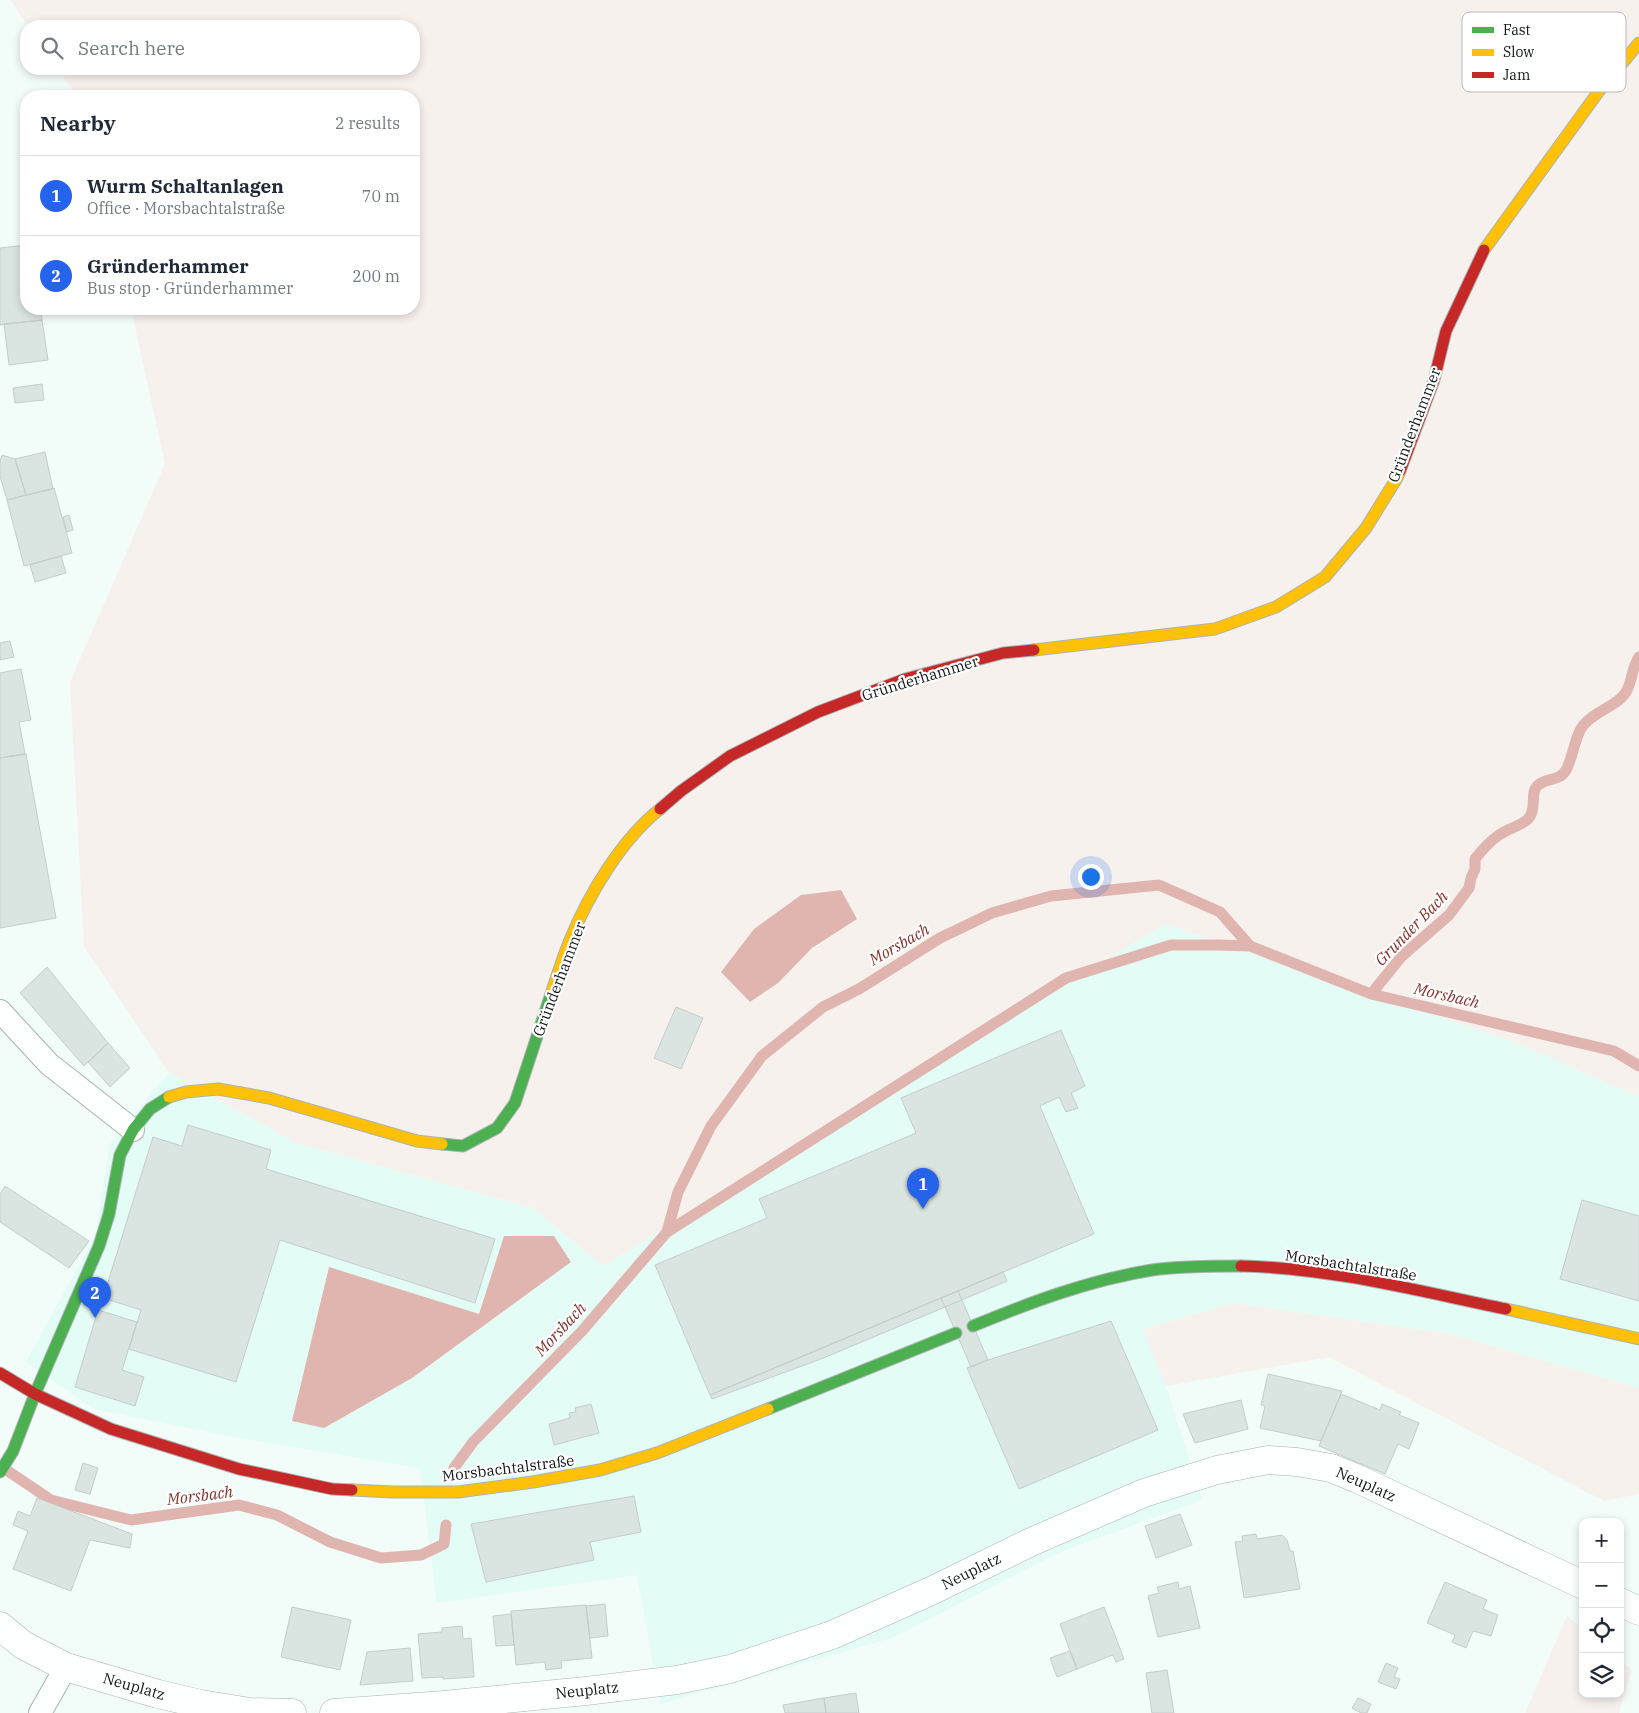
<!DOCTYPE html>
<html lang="en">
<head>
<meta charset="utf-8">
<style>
  body { margin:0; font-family:"IBM Plex Serif",serif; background:#f6f6f7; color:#1f2937 }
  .controls { position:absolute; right:15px; bottom:15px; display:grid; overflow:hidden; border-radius:10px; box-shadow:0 2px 8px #0003 }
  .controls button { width:45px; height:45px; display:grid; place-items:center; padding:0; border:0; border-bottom:1px solid #e0e1e3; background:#fff; color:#1f2937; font:25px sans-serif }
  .you { position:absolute; left:1090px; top:876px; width:18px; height:18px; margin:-12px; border:4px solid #fff; border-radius:50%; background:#1a73e8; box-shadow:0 0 0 8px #1a73e833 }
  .badge { display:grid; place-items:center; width:32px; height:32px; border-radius:50%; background:#2563eb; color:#fff; font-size:16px; font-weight:700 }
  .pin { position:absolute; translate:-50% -41px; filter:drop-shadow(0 1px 2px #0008) }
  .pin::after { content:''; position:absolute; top:26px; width:18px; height:15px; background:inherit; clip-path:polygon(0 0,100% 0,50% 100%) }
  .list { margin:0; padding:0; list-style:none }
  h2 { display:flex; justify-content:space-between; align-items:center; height:65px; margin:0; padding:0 20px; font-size:21px }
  h2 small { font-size:16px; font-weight:400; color:#747a83 }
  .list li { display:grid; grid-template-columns:32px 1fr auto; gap:15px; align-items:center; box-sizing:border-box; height:80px; padding:0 20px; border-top:1px solid #e0e1e3 }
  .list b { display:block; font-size:19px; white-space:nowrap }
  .list p { margin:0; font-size:16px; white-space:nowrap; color:#747a83 }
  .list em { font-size:16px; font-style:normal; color:#747a83 }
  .icon { flex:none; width:28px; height:28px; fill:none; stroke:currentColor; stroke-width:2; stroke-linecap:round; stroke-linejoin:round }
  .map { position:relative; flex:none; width:1639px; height:1713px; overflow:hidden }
  .search { position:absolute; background:#fff; box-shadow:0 2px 8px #0003; left:20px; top:20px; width:400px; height:55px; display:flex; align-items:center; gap:12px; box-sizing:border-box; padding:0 18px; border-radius:20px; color:#747a83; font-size:19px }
  .panel { position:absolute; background:#fff; box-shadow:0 2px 8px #0003; left:20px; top:90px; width:400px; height:225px; border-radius:20px }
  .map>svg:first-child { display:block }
  .built { fill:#e4fcf6 }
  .green { fill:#f7f1ee }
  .water { fill:#e0b5af }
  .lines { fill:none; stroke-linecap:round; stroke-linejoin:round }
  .stream { stroke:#e0b5af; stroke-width:11 }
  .building { fill:#dae4e1; stroke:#c4cdcb }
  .lane-casing { stroke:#aab3b1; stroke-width:24 }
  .street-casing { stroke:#aab3b1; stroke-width:29 }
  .fast-casing { stroke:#aab3b1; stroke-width:13 }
  .slow-casing { stroke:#aab3b1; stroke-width:13 }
  .jam-casing { stroke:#aab3b1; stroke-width:13 }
  .lane { stroke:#fdfffe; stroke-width:22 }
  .street { stroke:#fdfffe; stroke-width:28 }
  .fast { stroke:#4caf50; stroke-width:11 }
  .slow { stroke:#ffc107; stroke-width:11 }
  .jam { stroke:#c62828; stroke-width:11 }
  .labels { text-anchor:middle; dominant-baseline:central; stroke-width:4.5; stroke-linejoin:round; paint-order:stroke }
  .street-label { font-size:15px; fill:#0f1816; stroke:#fff }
  .water-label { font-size:16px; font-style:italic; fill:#83342f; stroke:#fff }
  .key { fill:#fff; stroke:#b7bab9; stroke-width:1 }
  .key-label { font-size:14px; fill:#0f1816 }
</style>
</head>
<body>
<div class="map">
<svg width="1639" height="1713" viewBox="0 0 1639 1713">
  <rect width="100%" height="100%" fill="#f2fcf9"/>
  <path class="built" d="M1165,924l349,118 125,55v291l-188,-54 -217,-31 -90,26 22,57 36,114 -142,52 -168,86 -232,66 -23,-129 -200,28 -17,-135 -191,-32 -135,-27 -68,-47 69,-126 15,-92 59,-72 127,71 237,65 70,58z"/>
  <path class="green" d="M10,0h1629v1097l-125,-55 -349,-118 -562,342 -70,-58 -237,-65 -127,-71 -85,-125 -14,-265 95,-218 -34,-155h283v-213h-337l-19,-27h356v-43h-386z
    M1234,1303l217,31 188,54v106l-35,7 -275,-144 -163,29 -23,-57z
    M1567,1616l16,13v65h37v-34l12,10 -13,43h-94z"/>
  <path class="water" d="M841,890l16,29 -45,29 -34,35 -28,19 -29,-30 33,-43 47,-34z
    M504,1236h50l17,26 -159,116 -88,50 -32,-7 37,-154 150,47z"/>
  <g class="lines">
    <path class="stream" d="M1371,994l31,-38 47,-41 20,-27 2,-10 4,-9v-10c7,-9 15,-18 24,-24 8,-6 24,-10 30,-17 8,-11 1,-24 8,-32 8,-9 23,-4 29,-16 7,-12 8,-31 16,-43 11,-16 35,-20 44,-35 7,-12 5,-23 13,-35
      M667,1232l11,-40 33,-66 51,-70 61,-49 36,-18 81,-51 52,-25 59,-17 108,-11 61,27 30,34
      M2,1467l49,33 80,20 108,-15 38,10 53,27 51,16 40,-3 23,-11 2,-19
      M454,1468l19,-26 109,-111 85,-99 399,-254 105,-33h47l32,1 121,48 243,57 25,15"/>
  </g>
  <path class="building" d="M26,245v64h15l1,11 -42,5v-77z
    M42,320l6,40 -39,5 -5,-41z
    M42,384l2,16 -29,3 -2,-15z
    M45,452l8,37 -27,6 -11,-36z
    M2,455l13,4 11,36 -19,5 -7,-24v-15z
    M54,488l18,65 -48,13 -17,-66z
    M69,515l4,15 -6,2 -4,-15z
    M61,556l5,17 -31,9 -5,-17z
    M10,641l4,16 -14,3v-17z
    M21,669l10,51 -12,2 6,32 -25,4v-85z
    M26,754l30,164 -56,10v-170z
    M47,967l61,76 -24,23 -64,-73z
    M676,1007l27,11 -22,51 -27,-11z
    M1061,1030l24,56 -14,7 7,15 -12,4 -7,-15 -19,9 54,128 -384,161 -55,-130 112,-47 -8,-19 157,-66 -15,-35z
    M108,1043l22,25 -20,19 -22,-25z
    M188,1125l83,25 -5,19 229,70 -20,64 -195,-63 -44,142 -107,-33 12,-39 -38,-12 50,-161 29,9z
    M5,1186l84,55 -20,27 -69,-46v-28z
    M1582,1200l57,16v85l-79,-22z
    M1003,1272l4,9 -186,78 -109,40 -2,-4z
    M958,1291l30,69 -17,7 -30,-69z
    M98,1310l39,12 -15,48 22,7 -9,29 -60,-19z
    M1111,1321l47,109 -139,59 -52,-121 21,-8z
    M1268,1374l74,17 -21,50 -61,-13 5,-22 -4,-1z
    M1341,1394l39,16 2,-6 19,8 -2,3 20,8 -10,26 -11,-5 -13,30 -66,-28z
    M1241,1400l7,29 -53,14 -12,-29z
    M591,1404l8,29 -45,12 -5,-21 21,-6 -1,-5 7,-1 -1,-4z
    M83,1463l15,5 -8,26 -15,-4z
    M634,1496l7,36 -51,10 4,18 -108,22 -15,-58z
    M37,1498l95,36 -2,14 -40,-8 -19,51 -58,-22 15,-38 -15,-6 5,-14 12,5z
    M1180,1514l12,31 -36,13 -11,-32z
    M1256,1534l1,5 25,-4 5,5 3,11h3l7,38 -56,9 -9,-56 8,-1 -1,-5z
    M1178,1582l1,7 11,-3 10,42 -42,9 -10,-41 11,-3 -2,-6z
    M1445,1582l42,18 -4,9 15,6 -7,21 -18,-5 -7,17 -14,-6 3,-7 -28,-12z
    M605,1604l3,32 -18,2 -4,-32z
    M586,1605l6,53 -31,3 1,7 -16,2 -1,-8 -29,3 -5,-54z
    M292,1607l59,13 -11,50 -59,-13z
    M1104,1607l20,52 -8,3 -3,-7 -36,14 -17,-45z
    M511,1614l3,31 -18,1 -3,-30z
    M462,1626l1,13 8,-1 3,39 -31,2v-2l-21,1 -4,-44 24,-2v-4z
    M410,1648l3,33 -53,4 7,-33z
    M1070,1651l7,18 -20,8 -7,-19z
    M1386,1663l12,5 -4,9 6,2 -4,10 -18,-7z
    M1167,1670l7,43h-22l-6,-40z
    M856,1693l3,20h-33l-2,-15z
    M824,1698l2,15h-41l-2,-8z
    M1358,1698l13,6 -4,9h-6l-9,-5z"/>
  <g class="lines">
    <defs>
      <path id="lane" d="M0,1011l49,53 84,66
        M40,1713l26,-46"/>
      <path id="street" d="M1620,1602l19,9
        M0,1626l23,19 43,22 92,27 43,10 49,8 42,1
        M334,1713l110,-8 142,-14 91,-11 53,-11 102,-34 99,-44 100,-49 113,-49 73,-23 51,-10 29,2 34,6 27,11 225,106"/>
      <path id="fast" d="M442,1144l21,2 34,-18 18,-25 36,-109
        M973,1326c58,-24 117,-46 179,-56 29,-4 59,-4 89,-4
        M768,1409l188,-76
        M0,1472l13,-21 22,-57 64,-148 10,-32 11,-59 13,-25 17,-21 19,-12"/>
      <path id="slow" d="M1484,250l115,-159 40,-48
        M1034,650l181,-21 61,-22 49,-30 41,-49 31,-50 3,-7
        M551,994c6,-18 12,-37 19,-54 19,-46 51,-100 90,-131
        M169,1097l17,-5 32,-3 51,9 148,43 25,3
        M1506,1309l133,30
        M352,1490l41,2h65l75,-10 67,-12 57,-17 111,-44"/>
      <path id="jam" d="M1400,471l34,-91 12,-49 38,-81
        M660,809l21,-18 49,-35 88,-44 87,-33 98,-26 31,-3
        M1241,1266c90,2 177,25 265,43
        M0,1373l35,21 76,35 128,40 93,20 20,1"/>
    </defs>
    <use href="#lane" class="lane-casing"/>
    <use href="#street" class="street-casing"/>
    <use href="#fast" class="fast-casing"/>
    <use href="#slow" class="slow-casing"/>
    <use href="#jam" class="jam-casing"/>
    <use href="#lane" class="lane"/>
    <use href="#street" class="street"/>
    <use href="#fast" class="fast"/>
    <use href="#slow" class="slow"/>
    <use href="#jam" class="jam"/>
  </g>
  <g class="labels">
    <g class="street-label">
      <text transform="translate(1414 425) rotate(-69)">Gründerhammer</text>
      <text transform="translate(920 678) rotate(-17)">Gründerhammer</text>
      <text transform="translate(559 979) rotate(-69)">Gründerhammer</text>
      <text transform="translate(1351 1265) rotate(9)">Morsbachtalstraße</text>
      <text transform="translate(508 1468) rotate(-7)">Morsbachtalstraße</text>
      <text transform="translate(1366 1484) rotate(24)">Neuplatz</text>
      <text transform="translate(971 1571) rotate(-26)">Neuplatz</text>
      <text transform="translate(134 1686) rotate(16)">Neuplatz</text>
      <text transform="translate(587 1690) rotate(-6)">Neuplatz</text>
    </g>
    <g class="water-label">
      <text transform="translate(1411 928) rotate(-46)">Grunder Bach</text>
      <text transform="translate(899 944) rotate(-30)">Morsbach</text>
      <text transform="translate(1447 995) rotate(13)">Morsbach</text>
      <text transform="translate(560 1329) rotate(-47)">Morsbach</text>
      <text transform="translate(200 1495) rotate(-7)">Morsbach</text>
    </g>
  </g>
  <rect x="1462" y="12" width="164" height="80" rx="8" class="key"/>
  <rect x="1472" y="27" width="22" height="6" fill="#4caf50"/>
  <rect x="1472" y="49" width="22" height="7" fill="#ffc107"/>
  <rect x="1472" y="72" width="22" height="6" fill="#c62828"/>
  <g class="key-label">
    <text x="1503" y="35">Fast</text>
    <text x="1503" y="57">Slow</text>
    <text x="1503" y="80">Jam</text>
  </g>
</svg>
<div class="controls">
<button>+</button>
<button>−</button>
<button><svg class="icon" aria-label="locate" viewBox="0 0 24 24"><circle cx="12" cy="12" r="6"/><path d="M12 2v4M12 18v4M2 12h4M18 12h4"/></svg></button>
<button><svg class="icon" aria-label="layers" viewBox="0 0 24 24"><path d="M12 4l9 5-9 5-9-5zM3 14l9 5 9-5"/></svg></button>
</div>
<div class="you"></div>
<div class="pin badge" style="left:923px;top:1209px">1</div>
<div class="pin badge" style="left:95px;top:1318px">2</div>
<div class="search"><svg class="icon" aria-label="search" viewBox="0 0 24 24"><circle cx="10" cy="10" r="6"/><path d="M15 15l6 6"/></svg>Search here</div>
<section class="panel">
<h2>Nearby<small>2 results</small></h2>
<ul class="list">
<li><span class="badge">1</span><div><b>Wurm Schaltanlagen</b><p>Office · Morsbachtalstraße</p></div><em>70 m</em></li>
<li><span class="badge">2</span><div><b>Gründerhammer</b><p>Bus stop · Gründerhammer</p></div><em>200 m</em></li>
</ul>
</section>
</div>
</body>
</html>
